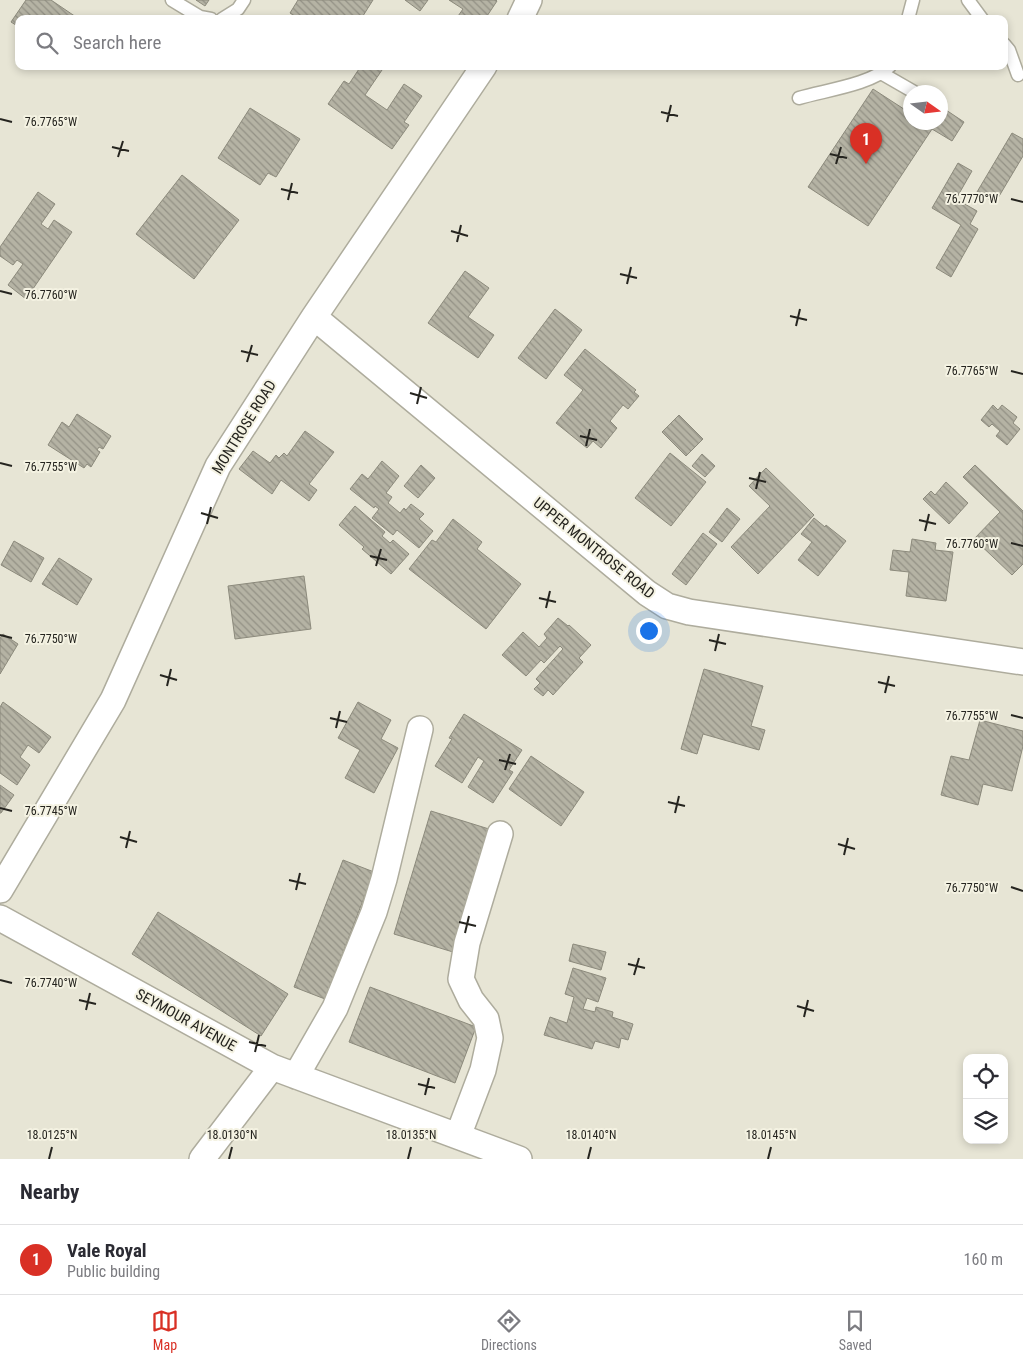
<!DOCTYPE html>
<html lang="en">
<head>
<meta charset="utf-8">
<style>
  body { margin:0; font-family:"Roboto Condensed",sans-serif; background:#f2f2f3; color:#2b2b33 }
  .controls { position:absolute; right:15px; bottom:15px; display:grid; overflow:hidden; border-radius:10px; box-shadow:0 2px 8px #0003 }
  .controls button { width:45px; height:45px; display:grid; place-items:center; padding:0; border:0; border-bottom:1px solid #e1e1e2; background:#fff; color:#2b2b33; font:25px sans-serif }
  .compass { position:absolute; left:903px; top:85px; width:45px; height:45px; border-radius:50%; background:#fff; box-shadow:0 2px 8px #0003; rotate:104deg }
  .you { position:absolute; left:648px; top:630px; width:18px; height:18px; margin:-12px; border:4px solid #fff; border-radius:50%; background:#1a73e8; box-shadow:0 0 0 8px #1a73e833 }
  .badge { display:grid; place-items:center; width:32px; height:32px; border-radius:50%; background:#d93025; color:#fff; font-size:16px; font-weight:700 }
  .pin { position:absolute; translate:-50% -41px; filter:drop-shadow(0 1px 2px #0008) }
  .pin::after { content:''; position:absolute; top:26px; width:18px; height:15px; background:inherit; clip-path:polygon(0 0,100% 0,50% 100%) }
  .list { margin:0; padding:0; list-style:none }
  h2 { display:flex; justify-content:space-between; align-items:center; height:65px; margin:0; padding:0 20px; font-size:21px }
  h2 small { font-size:16px; font-weight:400; color:#7c7c81 }
  .list li { display:grid; grid-template-columns:32px 1fr auto; gap:15px; align-items:center; box-sizing:border-box; height:70px; padding:0 20px; border-top:1px solid #e1e1e2 }
  .list b { display:block; font-size:19px; white-space:nowrap }
  .list p { margin:0; font-size:16px; white-space:nowrap; color:#7c7c81 }
  .list em { font-size:16px; font-style:normal; color:#7c7c81 }
  .icon { flex:none; width:28px; height:28px; fill:none; stroke:currentColor; stroke-width:2; stroke-linecap:round; stroke-linejoin:round }
  .map { position:relative; flex:none; width:1023px; height:1159px; overflow:hidden }
  .search { position:absolute; background:#fff; box-shadow:0 2px 8px #0003; left:15px; right:15px; top:15px; height:55px; display:flex; align-items:center; gap:12px; box-sizing:border-box; padding:0 18px; border-radius:10px; color:#7c7c81; font-size:19px }
  .sheet { height:135px; background:#fff }
  nav { display:flex; justify-content:space-around; align-items:center; box-sizing:border-box; height:70px; border-top:1px solid #e1e1e2; background:#fff; font-size:14px; color:#7c7c81 }
  nav a { display:grid; justify-items:center; gap:2px }
  nav .on { color:#d93025 }
  .map>svg:first-child { display:block }
  .building { fill:url(#building-back-hatch); stroke:#8c8a7c }
  .lines { fill:none; stroke-linecap:round; stroke-linejoin:round }
  .lane-casing { stroke:#aeac9d; stroke-width:15 }
  .street-casing { stroke:#aeac9d; stroke-width:28 }
  .lane { stroke:#fff; stroke-width:12 }
  .street { stroke:#fff; stroke-width:25 }
  .ticks { fill:none; stroke:#25241f; stroke-width:2 }
  .labels { text-anchor:middle; dominant-baseline:central; stroke-width:4; stroke-linejoin:round; paint-order:stroke }
  .street-label { font-size:15px; fill:#25241f; stroke:#f4f2e2 }
  .ticks-label { font-size:12px; text-anchor:middle; fill:#25241f; stroke:#f4f2e2; stroke-width:4; stroke-linejoin:round; paint-order:stroke }
</style>
</head>
<body>
<div class="map">
<svg width="1023" height="1159" viewBox="0 0 1023 1159">
  <defs>
    <pattern id="building-back-hatch" width="6" height="6" patternUnits="userSpaceOnUse" patternTransform="scale(1.25)"><rect width="6" height="6" fill="#b5b3a4"/><path d="M-1 5l2 2M0 0l6 6M5-1l2 2" fill="none" stroke="#939185"/></pattern>
  </defs>
  <rect width="100%" height="100%" fill="#e7e5d5"/>
  <path class="building" d="M26,0h25l28,19h-60v8l-8,-5z
    M196,0h13l-4,6z
    M298,0h75l-12,19h-62l-9,-6z
    M405,0h23l-8,11z
    M449,0h47l1,1 -12,18h-29l7,-10z
    M361,66h15l6,4 -17,25 22,15 17,-26 18,12 -18,26 5,3 -17,24 -64,-45 16,-23 5,3z
    M873,89l37,24v9h30v-16l24,16 -12,19 -20,-12 -64,97 -60,-39z
    M250,108l50,31 -24,38 -8,-4 -8,12 -42,-27z
    M1012,133l11,6v17l-28,47 -18,-11z
    M958,163l14,8 -16,28 21,12 -7,13 8,5 -27,48 -15,-9 25,-43 -29,-17z
    M182,175l57,45 -45,59 -58,-45z
    M38,192l17,12 -14,20 7,5 6,-9 18,12 -46,67 -18,-14 15,-21 -6,-4 -4,5 -13,-9v-9z
    M465,271l24,17 -21,29 26,18 -16,23 -50,-35z
    M555,309l27,21 -36,49 -28,-21z
    M585,349l51,41 -2,2 5,4 -11,13 -5,-4 -13,16 7,7 -16,20 -8,-7 -6,7 -31,-25 27,-33 -19,-15z
    M993,405l5,5 4,-5 15,12 -4,6 7,6 -13,16 -11,-9 4,-5 -8,-7 -3,3 -8,-7z
    M77,414l34,22 -8,13 -4,-2 -2,3 3,2 -9,15 -4,-3 -3,4 -36,-23 14,-23 7,5z
    M679,415l24,24 -17,17 -24,-24z
    M305,431l29,21 -25,32 8,6 -8,11 -28,-21 -9,14 -33,-25 14,-18 17,12 6,-8 3,3 5,-5 3,3z
    M670,453l36,29 -35,44 -36,-28z
    M702,454l13,12 -10,11 -13,-11z
    M382,461l17,15 -13,17 6,4 -4,6 12,10 4,-5 2,2 5,-6 13,10 -5,5 14,12 -14,17 -22,-18 -4,5 -21,-17 7,-9 -4,-3 -1,2 -24,-19 12,-15 6,5z
    M421,465l14,13 -17,20 -14,-12z
    M975,465l48,46v53l-11,11 -38,-36 26,-27 -37,-35z
    M766,468l48,47 -56,59 -27,-27 39,-41 -21,-20z
    M946,482l22,21 -19,21 -26,-25 8,-8 4,4z
    M355,506l30,26 -3,4 8,7 3,-3 16,14 -18,20 -29,-25 2,-2 -25,-22z
    M727,508l13,11 -18,23 -13,-10z
    M814,518l11,9 1,-2 20,16 -28,35 -20,-16 14,-18 -11,-8z
    M453,519l29,23 -5,7 44,35 -35,45 -77,-60 23,-29 4,2z
    M703,533l14,11 -31,41 -14,-11z
    M912,539l24,4 -1,7 18,2 -7,49 -40,-5 3,-24 -19,-2 3,-20 17,2z
    M14,541l30,17 -13,24 -30,-17z
    M59,558l33,21 -15,26 -35,-21z
    M304,576l7,53 -76,10 -7,-53z
    M558,618l10,8 1,-1 22,20 -12,13 4,4 -30,33 -5,-5 -5,6 -9,-7 6,-6 -4,-4 27,-30 -3,-3 -16,17 -3,-3 -15,16 -24,-21 21,-23 16,15 8,-9 -3,-4z
    M3,634l15,10 -18,30v-36z
    M704,669l59,17 -12,40 14,4 -6,20 -56,-16 -6,20 -16,-5z
    M3,702l48,35 -12,16 -11,-8 -8,12 10,8 -13,20 -17,-12v-66z
    M358,702l33,18 -10,19 17,9 -24,45 -29,-15 15,-28 -22,-12z
    M464,714l58,36 -13,20 4,2 -20,31 -25,-16 16,-26 -6,-4 -16,26 -27,-17 17,-27 -3,-1z
    M980,720l43,11v15l-11,45 -29,-7 -5,21 -37,-10 10,-39 18,4z
    M531,756l53,36 -23,34 -52,-37z
    M0,785l14,10 -13,18h-1z
    M431,811l58,18 -36,123 -59,-18z
    M343,860l31,12 -49,127 -31,-12z
    M158,912l130,82 -27,42 -129,-82z
    M573,944l33,8 -5,18 -32,-9z
    M573,968l33,10 -8,24 -11,-4 -4,11 12,3 1,-5 17,5 -1,5 21,7 -5,16 -7,-2 -2,10 -24,-7 -3,8 -48,-14 6,-18 17,6 7,-26 -9,-3z
    M370,987l106,40 -21,56 -106,-41z"/>
  <g class="lines">
    <defs>
      <path id="lane" d="M172,0l28,17 11,2
        M968,0l14,19
        M222,19l16,-10 6,-9
        M908,19l5,-19
        M1004,44l5,6 9,25
        M881,73l33,19
        M799,98c27,-8 71,-13 91,-32"/>
      <path id="street" d="M520,19l9,-19
        M314,317l333,276 20,13 22,6 334,50
        M0,890l113,-190 105,-234 96,-149 170,-251
        M0,918l272,149 247,92
        M296,1076l39,-68 39,-96 10,-33 36,-150
        M458,1136l25,-66 7,-32 -4,-19 -15,-19 -10,-21 6,-36 33,-109
        M202,1159l70,-92"/>
    </defs>
    <use href="#lane" class="lane-casing"/>
    <use href="#street" class="street-casing"/>
    <use href="#lane" class="lane"/>
    <use href="#street" class="street"/>
  </g>
  <path class="ticks" d="M661,112l17,4M0,119l12,3M667,122l4,-17M112,147l17,4M830,154l17,4M118,157l5,-16M836,164l5,-17M281,189l17,4M1011,199l12,3M288,200l4,-17M451,231l17,5M457,242l4,-17M620,274l17,4M627,284l4,-17M0,291l12,3M790,316l17,4M796,326l4,-17M241,351l17,4M247,362l5,-17M1011,371l12,3M410,393l17,5M417,404l4,-17M580,436l17,4M586,446l4,-17M0,463l12,3M749,478l17,4M756,489l4,-17M201,513l17,5M919,520l17,4M207,524l4,-17M925,531l4,-17M1011,543l12,3M370,556l17,4M376,566l5,-17M539,598l17,4M546,608l4,-17M0,635l12,3M709,640l17,4M715,651l4,-17M160,675l17,5M878,682l17,4M167,686l4,-17M885,693l4,-17M1011,715l12,3M330,718l17,4M336,728l4,-17M499,760l17,4M505,770l5,-16M668,802l17,4M0,808l12,3M675,813l4,-17M120,837l17,5M838,844l17,5M126,848l4,-17M844,855l4,-17M289,880l17,4M1011,887l12,4M296,890l4,-17M459,922l17,4M465,933l4,-17M628,964l17,4M634,975l5,-17M0,980l12,3M79,1000l17,4M797,1006l17,5M86,1010l4,-17M804,1017l4,-17M249,1042l17,4M255,1052l4,-17M418,1084l17,4M425,1095l4,-17M49,1159l3,-12M229,1159l3,-12M408,1159l3,-12M588,1159l3,-12M768,1159l3,-12"/>
  <g class="labels">
    <g class="street-label">
      <text transform="translate(244 427) rotate(-58)">MONTROSE ROAD</text>
      <text transform="translate(594 548) rotate(39)">UPPER MONTROSE ROAD</text>
      <text transform="translate(186 1020) rotate(29)">SEYMOUR AVENUE</text>
    </g>
  </g>
  <g class="ticks-label">
    <text x="51" y="126">76.7765°W</text>
    <text x="972" y="203">76.7770°W</text>
    <text x="51" y="299">76.7760°W</text>
    <text x="972" y="375">76.7765°W</text>
    <text x="51" y="471">76.7755°W</text>
    <text x="972" y="548">76.7760°W</text>
    <text x="51" y="643">76.7750°W</text>
    <text x="972" y="720">76.7755°W</text>
    <text x="51" y="815">76.7745°W</text>
    <text x="972" y="892">76.7750°W</text>
    <text x="51" y="987">76.7740°W</text>
    <text x="52" y="1139">18.0125°N</text>
    <text x="232" y="1139">18.0130°N</text>
    <text x="411" y="1139">18.0135°N</text>
    <text x="591" y="1139">18.0140°N</text>
    <text x="771" y="1139">18.0145°N</text>
  </g>
</svg>
<div class="controls">
<button><svg class="icon" aria-label="locate" viewBox="0 0 24 24"><circle cx="12" cy="12" r="6"/><path d="M12 2v4M12 18v4M2 12h4M18 12h4"/></svg></button>
<button><svg class="icon" aria-label="layers" viewBox="0 0 24 24"><path d="M12 4l9 5-9 5-9-5zM3 14l9 5 9-5"/></svg></button>
</div>
<svg class="compass" viewBox="-18 -18 36 36"><path d="M0-13l5 13h-10z" fill="#e53935"/><path d="M0 13l5-13h-10z" fill="#7c7c81"/></svg>
<div class="you"></div>
<div class="pin badge" style="left:866px;top:164px">1</div>
<div class="search"><svg class="icon" aria-label="search" viewBox="0 0 24 24"><circle cx="10" cy="10" r="6"/><path d="M15 15l6 6"/></svg>Search here</div>
</div>
<section class="sheet">
<h2>Nearby<small></small></h2>
<ul class="list">
<li><span class="badge">1</span><div><b>Vale Royal</b><p>Public building</p></div><em>160 m</em></li>
</ul>
</section>
<nav>
<a class="on"><svg class="icon" aria-label="map" viewBox="0 0 24 24"><path d="M3 6l6-2 6 2 6-2v14l-6 2-6-2-6 2zM9 4v14M15 6v14"/></svg>Map</a>
<a><svg class="icon" aria-label="directions" viewBox="0 0 24 24"><path d="M12 3l9 9-9 9-9-9zM9 14v-3h6M13 9l2 2-2 2"/></svg>Directions</a>
<a><svg class="icon" aria-label="saved" viewBox="0 0 24 24"><path d="M7 4h10v16l-5-4-5 4z"/></svg>Saved</a>
</nav>
</body>
</html>
